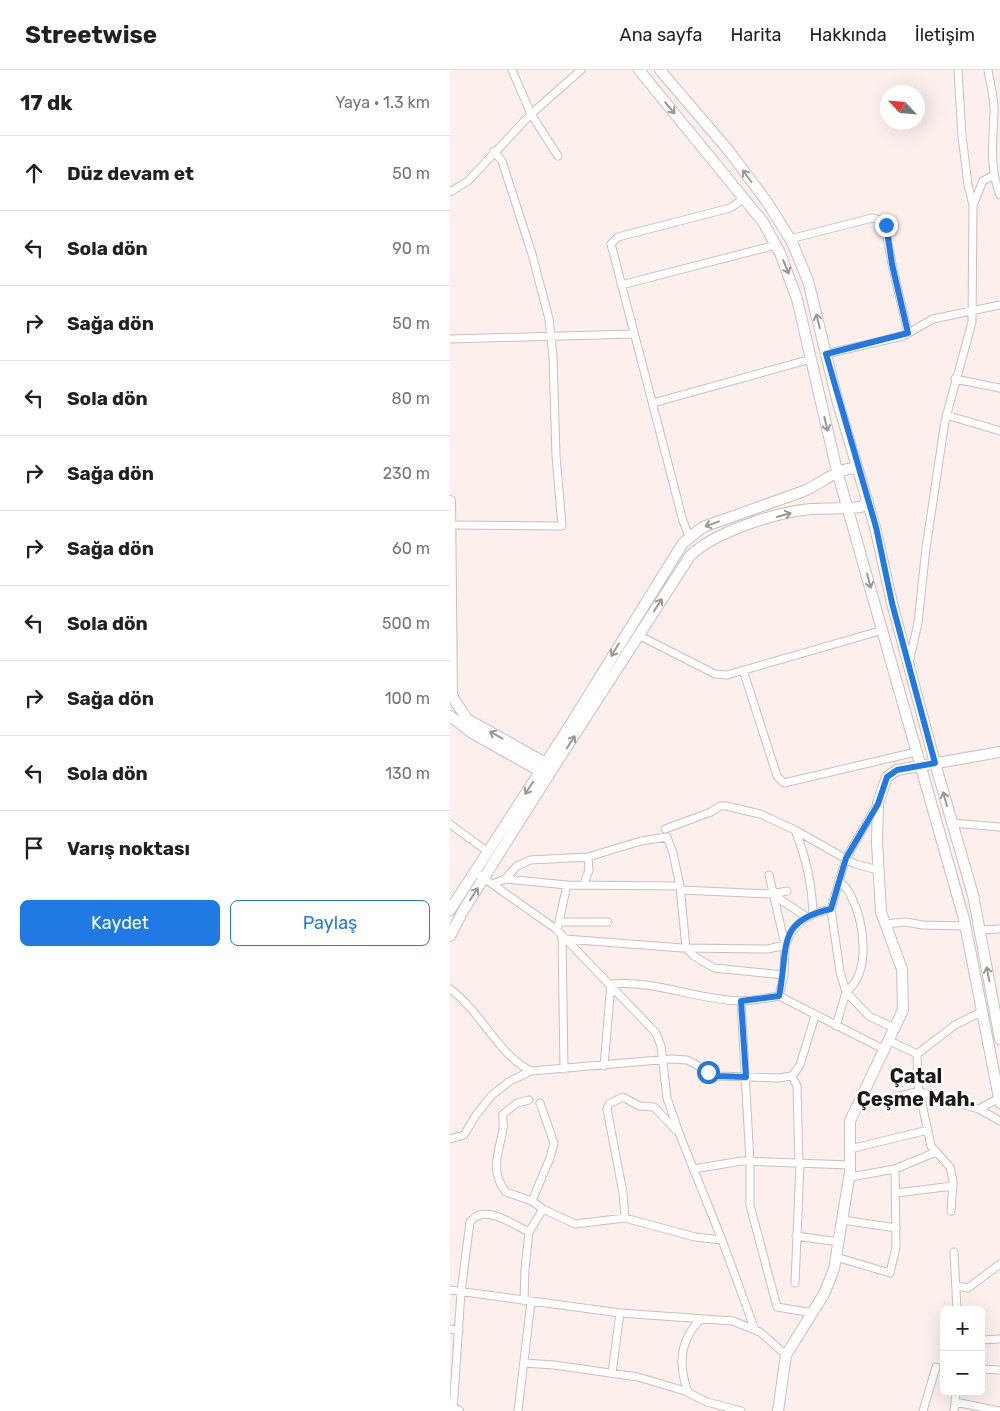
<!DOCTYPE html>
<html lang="tr">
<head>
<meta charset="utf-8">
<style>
  body { margin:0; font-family:Rubik,sans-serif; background:#f2f2f2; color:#202124 }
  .controls { position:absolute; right:15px; bottom:15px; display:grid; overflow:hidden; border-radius:8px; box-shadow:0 5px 20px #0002 }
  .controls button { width:45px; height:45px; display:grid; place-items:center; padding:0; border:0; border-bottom:1px solid #e0e0e0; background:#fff; color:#202124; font:25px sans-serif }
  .compass { position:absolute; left:430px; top:15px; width:45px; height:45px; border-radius:50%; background:#fff; box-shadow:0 5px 20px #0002; rotate:296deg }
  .stop { position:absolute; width:15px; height:15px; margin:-11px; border:4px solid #217ae4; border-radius:50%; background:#fff }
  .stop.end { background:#217ae4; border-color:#fff; box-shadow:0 1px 5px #0008 }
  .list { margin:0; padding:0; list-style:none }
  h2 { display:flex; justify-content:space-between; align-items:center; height:65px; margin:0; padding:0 20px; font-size:21px }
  h2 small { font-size:16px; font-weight:400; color:#757577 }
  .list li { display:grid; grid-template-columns:32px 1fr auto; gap:15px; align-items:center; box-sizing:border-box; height:75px; padding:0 20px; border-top:1px solid #e0e0e0 }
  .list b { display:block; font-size:19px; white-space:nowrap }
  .list em { font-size:16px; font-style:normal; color:#757577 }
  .actions { display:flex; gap:10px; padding:15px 20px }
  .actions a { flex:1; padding:11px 0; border:1px solid #217ae4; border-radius:8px; text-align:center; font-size:18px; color:#217ae4 }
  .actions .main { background:#217ae4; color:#fff }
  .icon { flex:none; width:28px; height:28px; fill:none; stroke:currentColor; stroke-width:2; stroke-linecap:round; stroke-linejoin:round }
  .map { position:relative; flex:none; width:550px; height:1341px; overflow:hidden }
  header { display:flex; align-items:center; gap:30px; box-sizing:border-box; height:70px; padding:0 25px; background:#fff; border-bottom:1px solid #e0e0e0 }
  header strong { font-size:24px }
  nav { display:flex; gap:28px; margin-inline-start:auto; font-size:18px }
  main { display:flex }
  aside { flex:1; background:#fff }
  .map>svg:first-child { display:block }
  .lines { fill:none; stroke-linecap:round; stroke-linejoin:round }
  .street-casing { stroke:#cbbfbd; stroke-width:9 }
  .secondary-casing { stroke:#cbbfbd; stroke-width:12 }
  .street { stroke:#fff; stroke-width:7 }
  .secondary { stroke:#fff; stroke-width:10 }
  .oneway { stroke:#999897 }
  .route { stroke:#217ae4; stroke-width:6 }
  .labels { text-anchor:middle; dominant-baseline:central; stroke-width:5; stroke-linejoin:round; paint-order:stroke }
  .district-label { font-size:20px; font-weight:bold; fill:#1d1918; stroke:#fff }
</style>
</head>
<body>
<header>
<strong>Streetwise</strong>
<nav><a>Ana sayfa</a><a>Harita</a><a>Hakkında</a><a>İletişim</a></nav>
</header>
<main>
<aside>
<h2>17 dk<small>Yaya · 1.3 km</small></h2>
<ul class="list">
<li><svg class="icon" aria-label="ahead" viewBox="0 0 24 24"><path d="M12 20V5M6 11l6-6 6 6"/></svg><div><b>Düz devam et</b></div><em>50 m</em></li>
<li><svg class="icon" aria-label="left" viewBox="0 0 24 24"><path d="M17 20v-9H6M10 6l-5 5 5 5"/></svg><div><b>Sola dön</b></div><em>90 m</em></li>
<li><svg class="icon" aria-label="right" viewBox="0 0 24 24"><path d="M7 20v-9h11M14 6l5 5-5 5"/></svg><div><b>Sağa dön</b></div><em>50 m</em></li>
<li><svg class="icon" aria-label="left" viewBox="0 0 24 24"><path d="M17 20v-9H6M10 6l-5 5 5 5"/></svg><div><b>Sola dön</b></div><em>80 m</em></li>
<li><svg class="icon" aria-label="right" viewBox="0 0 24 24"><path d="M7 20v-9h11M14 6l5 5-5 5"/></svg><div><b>Sağa dön</b></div><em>230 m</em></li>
<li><svg class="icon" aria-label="right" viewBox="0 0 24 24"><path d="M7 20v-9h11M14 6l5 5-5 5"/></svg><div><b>Sağa dön</b></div><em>60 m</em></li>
<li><svg class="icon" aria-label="left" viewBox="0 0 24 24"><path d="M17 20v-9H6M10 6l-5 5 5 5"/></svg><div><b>Sola dön</b></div><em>500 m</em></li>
<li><svg class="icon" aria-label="right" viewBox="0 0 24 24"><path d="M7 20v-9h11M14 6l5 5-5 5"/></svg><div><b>Sağa dön</b></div><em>100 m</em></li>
<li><svg class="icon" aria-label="left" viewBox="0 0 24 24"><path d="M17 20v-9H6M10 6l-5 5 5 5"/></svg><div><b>Sola dön</b></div><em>130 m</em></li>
<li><svg class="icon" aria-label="arrive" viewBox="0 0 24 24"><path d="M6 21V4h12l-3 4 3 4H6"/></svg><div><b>Varış noktası</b></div></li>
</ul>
<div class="actions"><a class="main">Kaydet</a><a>Paylaş</a></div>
</aside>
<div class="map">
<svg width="550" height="1341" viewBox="0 0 550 1341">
  <rect width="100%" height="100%" fill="#fcefec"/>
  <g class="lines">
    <defs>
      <path id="street" d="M62,0l19,44 27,42
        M538,0c2,14 7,29 6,43 -1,29 -5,54 6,82
        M0,122l18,-11 63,-67 50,-44
        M523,135l10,-24 11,-6
        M340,169l82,-21 12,3 8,43 16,69
        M171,215l155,-40
        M0,269l184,-5
        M376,284l77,-18 30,-17 67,-14
        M505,309l45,9
        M203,333l158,-44
        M496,345l54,16
        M0,455l112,1 -6,-70 -3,-100 -4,-37 -17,-65 -30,-93 -8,-10
        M239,466l-6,-15 -72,-277 7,-7 112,-29 15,-10
        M188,565l77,39 12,1 156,-45
        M459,593l9,-40 8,-75 19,-127 27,-99 1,-117 -5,-20 -6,-49 -4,-66
        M293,600l34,106 7,7 132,-31
        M502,753l48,4
        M0,754l38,28
        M215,759l46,-17 9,-6h6l34,8 35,16 60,34 23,6
        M345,760c11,27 17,53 18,83
        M25,802l81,57 100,104 5,13 6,52 12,35 43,107 33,90
        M55,809l12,-13 13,-6 58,-3 53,-16 26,-4 6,16 7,33 6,62 8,8 20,12 70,7
        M389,810c4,5 10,10 12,16 13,26 21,76 -5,96l23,24 27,13
        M43,814l12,-5 62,6 113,1
        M134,814l5,-14 -1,-13
        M231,820l91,4 15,-3
        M322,824l33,22
        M381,839l9,63 6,20 -10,34
        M109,852h49
        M435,854l20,-2 18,3 42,1
        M108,856l9,-41
        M529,860l21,-1
        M112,866l2,133
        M115,869l118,9 85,1 17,-4
        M335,875c10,-23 22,-31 46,-36l15,-51 31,-53
        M0,919c31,22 47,65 81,82l140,-12 16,1 31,16 60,2 14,-2 8,-11 15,-49
        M329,926l106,54
        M291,931l9,161v43l27,102 36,6
        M440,971l27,13 1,31 13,61 19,21 3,14 -2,30
        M467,984l38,-29 26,-13
        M154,996l7,-82c44,-4 86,16 130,17 12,0 26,-3 38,-5l5,-21 1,-30 -16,-70
        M342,1006l5,10 2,78
        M407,1036l63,-15 10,5 49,13 21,12
        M529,1039l20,-11
        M0,1069l14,-4 12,-20 16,-20 18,-14 21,-10
        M400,1079l78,-19
        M243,1099l49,-8 108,4
        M400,1107l45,-8 41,-17
        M446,1123l57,-7
        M82,1131l18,-43 4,-15 -14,-40
        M93,1139l32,15 50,-6 70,19 27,3
        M175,1148l-2,-25 -16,-84 2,-5 14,-7 16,9 15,1 22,23
        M393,1150l53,8
        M346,1166l43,6
        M504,1182l3,58
        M386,1187l54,16 6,-26 -1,-78
        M345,1213l5,-119
        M506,1216l12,2 32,-24
        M0,1220l170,23 -8,60
        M74,1231l1,-32 4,-37 14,-23 -11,-8 -26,-9c-17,-21 -7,-39 -3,-63 1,-6 -1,-10 0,-15l14,-11 12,-3
        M170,1243l113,8 27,11 26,23
        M0,1259l9,2
        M531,1270l19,-1
        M74,1293l30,2 84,12 47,14 22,11 34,9
        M531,1299l19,1
        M238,1322c-10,-27 -9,-52 13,-73
        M505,1332l45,9
        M3,1341l8,-119 9,-70c14,-19 42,2 59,10
        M68,1341l13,-109
        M473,1341l13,-44
        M504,1341l2,-19"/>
      <path id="secondary" d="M189,0l124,152 17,31 17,46 40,172 127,448 36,184
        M210,0l69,81 38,51 25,40 16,39 30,122 37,124 17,76 43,160 38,132 27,144
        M0,431l2,195 15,23 84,47
        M0,646l22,17 73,41
        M0,840l117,-180 116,-187 20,-16 101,-36c19,-8 32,-23 53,-23
        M0,866l13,-25 85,-135 142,-220c24,-24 87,-44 121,-47 17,-1 33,0 50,-2l7,-6
        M0,1340l8,1
        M328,1341l8,-56 38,-61 10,-25 16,-97v-51l53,-111 -1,-41 -21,-57 -4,-69 1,-40 9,-26 10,-7 103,-18"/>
    </defs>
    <use href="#street" class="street-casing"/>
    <use href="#secondary" class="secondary-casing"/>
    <use href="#street" class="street"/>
    <use href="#secondary" class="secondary"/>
  </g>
  <defs><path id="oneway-shaft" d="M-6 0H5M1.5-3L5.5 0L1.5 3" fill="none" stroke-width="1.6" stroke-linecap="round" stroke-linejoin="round" transform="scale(1.25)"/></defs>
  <g class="oneway">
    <use href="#oneway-shaft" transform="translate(220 38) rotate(50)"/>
    <use href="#oneway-shaft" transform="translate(297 106) rotate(-127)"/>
    <use href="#oneway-shaft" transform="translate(336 197) rotate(68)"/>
    <use href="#oneway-shaft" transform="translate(368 251) rotate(-104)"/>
    <use href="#oneway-shaft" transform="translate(376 354) rotate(77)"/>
    <use href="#oneway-shaft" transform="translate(334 445) rotate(-16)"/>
    <use href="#oneway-shaft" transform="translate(262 454) rotate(160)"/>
    <use href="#oneway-shaft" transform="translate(419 511) rotate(75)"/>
    <use href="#oneway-shaft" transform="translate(208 535) rotate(-57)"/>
    <use href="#oneway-shaft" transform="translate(165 580) rotate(121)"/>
    <use href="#oneway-shaft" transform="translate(46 665) rotate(-151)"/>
    <use href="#oneway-shaft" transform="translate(121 672) rotate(-57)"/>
    <use href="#oneway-shaft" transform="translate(79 718) rotate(123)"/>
    <use href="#oneway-shaft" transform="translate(495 729) rotate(-106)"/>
    <use href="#oneway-shaft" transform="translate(24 824) rotate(-57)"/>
    <use href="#oneway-shaft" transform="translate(538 904) rotate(-101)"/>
  </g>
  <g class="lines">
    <path class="route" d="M258,1002l10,4 28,1 -5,-76 38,-5c10,-45 -5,-75 52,-87l15,-51 32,-54 9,-27 10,-7 38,-7 -43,-160 -16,-76 -50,-173 82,-21 -16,-69 -6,-39"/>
  </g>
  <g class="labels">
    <g class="district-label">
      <text x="466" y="1006">Çatal<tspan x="466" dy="23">Çeşme Mah.</tspan></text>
    </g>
  </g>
</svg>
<div class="controls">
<button>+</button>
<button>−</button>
</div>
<svg class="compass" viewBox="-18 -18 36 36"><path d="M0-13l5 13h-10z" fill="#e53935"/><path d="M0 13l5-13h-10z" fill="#757577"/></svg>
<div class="stop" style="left:258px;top:1002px"></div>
<div class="stop end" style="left:436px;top:155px"></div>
</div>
</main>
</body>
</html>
